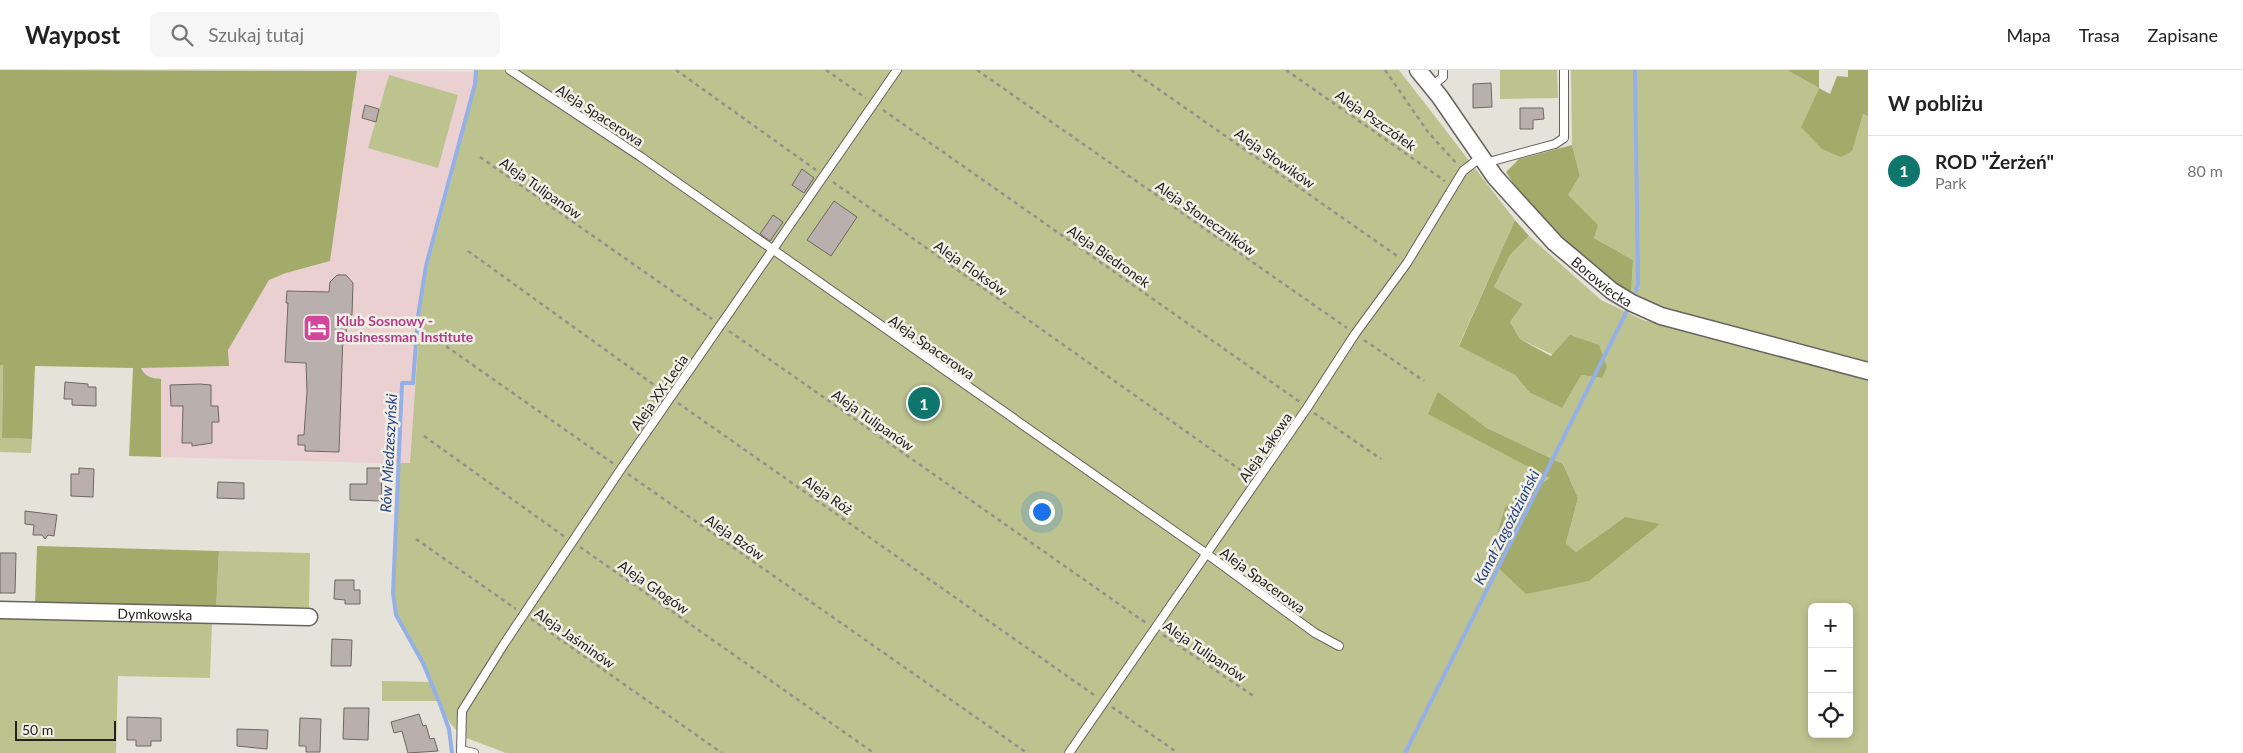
<!DOCTYPE html>
<html lang="pl">
<head>
<meta charset="utf-8">
<style>
  body { margin:0; font-family:Lato,sans-serif; background:#f6f6f6; color:#222 }
  .controls { position:absolute; right:15px; bottom:15px; display:grid; overflow:hidden; border-radius:8px; box-shadow:0 2px 8px #0003 }
  .controls button { width:45px; height:45px; display:grid; place-items:center; padding:0; border:0; border-bottom:1px solid #e0e0e0; background:#fff; color:#222; font:25px sans-serif }
  .scale { position:absolute; left:15px; bottom:12px; width:101px; box-sizing:border-box; padding-left:5px; border:2px solid #23221f; border-top:0; font-size:14px; line-height:18px; white-space:nowrap; color:#23221f; -webkit-text-stroke:4px #f2efe6; paint-order:stroke }
  .you { position:absolute; left:1041px; top:441px; width:18px; height:18px; margin:-12px; border:4px solid #fff; border-radius:50%; background:#1a73e8; box-shadow:0 0 0 8px #1a73e833 }
  .badge { display:grid; place-items:center; width:32px; height:32px; border-radius:50%; background:#0f766e; color:#fff; font-size:16px; font-weight:700 }
  .pin { position:absolute; translate:-50% -50%; border:2px solid #fff; box-shadow:0 1px 5px #0006 }
  .list { margin:0; padding:0; list-style:none }
  h2 { display:flex; justify-content:space-between; align-items:center; height:65px; margin:0; padding:0 20px; font-size:21px }
  h2 small { font-size:16px; font-weight:400; color:#767676 }
  .list li { display:grid; grid-template-columns:32px 1fr auto; gap:15px; align-items:center; box-sizing:border-box; height:70px; padding:0 20px; border-top:1px solid #e0e0e0 }
  .list b { display:block; font-size:19px; white-space:nowrap }
  .list p { margin:0; font-size:16px; white-space:nowrap; color:#767676 }
  .list em { font-size:16px; font-style:normal; color:#767676 }
  .icon { flex:none; width:28px; height:28px; fill:none; stroke:currentColor; stroke-width:2; stroke-linecap:round; stroke-linejoin:round }
  .map { position:relative; flex:none; width:1868px; height:683px; overflow:hidden }
  header { display:flex; align-items:center; gap:30px; box-sizing:border-box; height:70px; padding:0 25px; background:#fff; border-bottom:1px solid #e0e0e0 }
  header strong { font-size:24px }
  nav { display:flex; gap:28px; margin-inline-start:auto; font-size:18px }
  .search { width:350px; height:45px; background:#f6f6f6; display:flex; align-items:center; gap:12px; box-sizing:border-box; padding:0 18px; border-radius:8px; color:#767676; font-size:19px }
  main { display:flex }
  aside { flex:1; background:#fff }
  .map>svg:first-child { display:block }
  .commercial { fill:#ebd0d2 }
  .green { fill:#bcc38f; fill-rule:evenodd }
  .forest { fill:#a3ab6b }
  .lines { fill:none; stroke-linecap:round; stroke-linejoin:round }
  .stream { stroke:#95afe7; stroke-width:4 }
  .building { fill:#b9afac; stroke:#6f6663 }
  .lane-casing { stroke:#67645d; stroke-width:10 }
  .street-casing { stroke:#67645d; stroke-width:19 }
  .path { stroke:#93918b; stroke-width:2.5; stroke-dasharray:4 4; stroke-linecap:butt }
  .lane { stroke:#fff; stroke-width:8 }
  .street { stroke:#fff; stroke-width:16 }
  .labels { text-anchor:middle; dominant-baseline:central; stroke-width:5; stroke-linejoin:round; paint-order:stroke }
  .street-label { font-size:14px; fill:#23221f; stroke:#f2efe6 }
  .hotel-label { font-size:14px; font-weight:bold; fill:#b23c85; stroke:#f2efe6; text-anchor:start }
  .water-label { font-size:15px; font-style:italic; fill:#264284; stroke:#f2efe6 }
</style>
</head>
<body>
<header>
<strong>Waypost</strong>
<div class="search"><svg class="icon" aria-label="search" viewBox="0 0 24 24"><circle cx="10" cy="10" r="6"/><path d="M15 15l6 6"/></svg>Szukaj tutaj</div>
<nav><a>Mapa</a><a>Trasa</a><a>Zapisane</a></nav>
</header>
<main>
<div class="map">
<svg width="1868" height="683" viewBox="0 0 1868 683">
  <rect width="100%" height="100%" fill="#e5e2d9"/>
  <path class="commercial" d="M357,1l119,1 -24,105 -30,111 -12,176 -249,-7v-77l-17,-6 -3,-6 88,-2 -1,-16 41,-70 17,-7 44,-12z"/>
  <path class="green" d="M477,0h922l116,150 -56,125 56,30 14,17 52,-17 21,3 -82,-39 -10,-17 13,-18 -29,-17 16,-32 19,-19 72,64 42,20 225,59v374h-1362l-45,-17 -11,-13 -12,-22h-56v-20l48,1 -36,-73 -1,-54 6,-92h11l12,-175 30,-111zM1438,323l49,35 76,36 15,34 -12,45 10,9 49,-35 -99,77 -21,-87 45,-29zM1812,537h37v127h-37z
    M1500,0h57l1,28 -58,1z
    M1571,0h216l32,18 -18,39 62,-13 5,2v247l-89,-22 -140,-41 -8,-5 2,-35 -39,-22 -26,-43 12,-19 -8,-31z
    M389,5l69,20 -20,73 -70,-20z
    M0,295h3l-1,73 30,1 -1,14 -31,-1z
    M219,481l91,2 -1,54h-11v5l-82,-2z
    M0,548l212,4 -2,56 -92,-2 -2,77h-116z"/>
  <path class="forest" d="M0,0l357,1 -27,190 -44,12 -17,7 -41,70 1,16 -88,2c4,9 11,10 20,11v78l-32,-1 4,-88 -98,-2 -3,73 -30,-1 1,-73h-3z
    M1787,0h32v18l11,6 7,-18 11,1v-7h20v46l-5,-2 -11,37 -11,6 -19,-8 -21,-22 18,-39z
    M1572,75l8,31 -12,19 30,30 -4,13 39,22 -2,35 -18,-12 -81,-71 -26,-40 13,-13z
    M1515,150l14,16 -19,19 -16,32 29,17 -13,18 10,17 31,17 19,-21 29,10 8,22 -5,11 -21,-3 -19,33 -33,-16 -14,-17 -56,-29z
    M1438,322l49,36 76,36 15,34 -12,45 10,9 49,-35 35,7 -71,57 -63,13 -36,-34 15,-53 45,-29 -122,-64z
    M37,476l182,5 -3,59 -181,-5z"/>
  <g class="lines">
    <path class="stream" d="M1635,0l3,213 -2,8
      M452,683l-3,-24 -9,-25 -17,-41 -27,-48 -3,-22 9,-210h11l5,-67 8,-50 49,-182 1,-14
      M1405,683l222,-442"/>
  </g>
  <path class="building" d="M1491,13l1,24 -19,1v-24z
    M365,35l14,4 -3,13 -14,-4z
    M1520,38h23l1,11 -11,1v9h-13z
    M802,99l12,9 -10,15 -12,-8z
    M834,131l23,16 -26,39 -24,-16z
    M773,145l10,7 -13,19 -10,-7z
    M337,205h9l7,8 -1,32h-5l-1,20h-3l-4,117 -34,-1v-6h-7v-10h6l3,-44 -1,-28 -21,-1 3,-59h-2l1,-12 42,1 1,-10z
    M65,312l23,2v3h8v19l-24,-1v-6h-8z
    M200,314l11,1v21h7l1,16h-7v21l-20,3v-3h-10l1,-37h-12l-1,-21z
    M79,398l15,1 -1,28 -22,-1v-22h8z
    M367,398h14l1,33 -32,-1v-16h17z
    M218,412l26,1v16l-27,-1z
    M25,441l32,4 -3,21 -6,-1 -3,4 -3,-4h-9l1,-10 -9,-1z
    M0,483h16l-1,40h-15z
    M335,510h19v10h6v14h-15v-4l-11,-1z
    M332,569l20,1 -1,26h-20z
    M344,638h25l-1,32 -25,-1z
    M419,644l4,12 3,-1 4,14 4,-1 4,13 -30,2 -6,-22 -8,2 -3,-11z
    M127,647l34,1v23h-10v5h-15v-6h-9z
    M300,648l21,1 -1,33h-14v-6h-7z
    M237,659l31,1 -1,19 -30,-3z"/>
  <g class="lines">
    <defs>
      <path id="lane" d="M510,0l131,87 566,397 108,79 24,13
        M1431,17l12,-10v-7
        M1485,93l70,-19 9,-6v-68
        M461,680l13,3
        M461,683l1,-42 42,-67 117,-175 276,-399
        M1069,683l238,-345 48,-74 52,-71 56,-92 18,-14"/>
      <g id="street">
        <path id="s1" d="M1418,0l22,27 55,80 60,66 57,48 20,12 29,13 207,55"/>
        <path id="s2" d="M0,540l309,7"/>
      </g>
    </defs>
    <use href="#lane" class="lane-casing"/>
    <use href="#street" class="street-casing"/>
    <path class="path" d="M676,0l140,100
      M826,0l40,28
      M977,0l370,258
      M1131,0l269,188
      M1286,0l159,111
      M1385,0l43,62 29,32
      M883,40l417,292
      M480,87l232,162
      M833,112l416,294
      M468,181l196,141
      M729,261l417,292
      M433,267l181,127
      M1364,270l60,41
      M678,333l419,294
      M1314,343l67,46
      M424,366l141,101
      M628,404l399,279
      M416,469l100,70
      M580,477l294,206
      M531,549l191,134
      M1163,565l92,62
      M1112,637l66,46"/>
    <use href="#lane" class="lane"/>
    <use href="#street" class="street"/>
  </g>
  <defs>
    <symbol id="hotel-square" viewBox="-11 -11 22 22"><rect x="-9" y="-9" width="18" height="18" rx="4" fill="#d1479c" stroke="#f2efe6"/><path d="M-6-4.5h1.5V1H6V5H4.5V3h-9V5H-6ZM-4 0a1.8 1.8 0 1 1 3.6 0ZM.5 0V-2.5h3Q6-2.5 6 0Z" fill="#fff"/></symbol>
  </defs>
  <g fill-rule="evenodd">
    <use href="#hotel-square" x="301" y="242" width="32" height="32"/>
  </g>
  <g class="labels">
    <g class="street-label">
      <text transform="translate(600 45) rotate(33)">Aleja Spacerowa</text>
      <text transform="translate(1376 50) rotate(35)">Aleja Pszczółek</text>
      <text transform="translate(1275 88) rotate(35)">Aleja Słowików</text>
      <text transform="translate(541 118) rotate(35)">Aleja Tulipanów</text>
      <text transform="translate(1206 148) rotate(35)">Aleja Słoneczników</text>
      <text transform="translate(1109 186) rotate(35)">Aleja Biedronek</text>
      <text transform="translate(971 198) rotate(35)">Aleja Floksów</text>
      <text stroke="none"><textPath href="#s1" startOffset="282">Borowiecka</textPath></text>
      <text transform="translate(932 277) rotate(35)">Aleja Spacerowa</text>
      <text transform="translate(659 322) rotate(-55)">Aleja XX-Lecia</text>
      <text transform="translate(873 350) rotate(35)">Aleja Tulipanów</text>
      <text transform="translate(1265 377) rotate(-55)">Aleja Łąkowa</text>
      <text transform="translate(828 425) rotate(35)">Aleja Róż</text>
      <text transform="translate(735 467) rotate(35)">Aleja Bzów</text>
      <text transform="translate(1263 510) rotate(36)">Aleja Spacerowa</text>
      <text transform="translate(654 517) rotate(35)">Aleja Głogów</text>
      <text stroke="none"><textPath href="#s2" startOffset="155">Dymkowska</textPath></text>
      <text transform="translate(575 568) rotate(35)">Aleja Jaśminów</text>
      <text transform="translate(1205 581) rotate(34)">Aleja Tulipanów</text>
    </g>
    <g class="hotel-label">
      <text x="336" y="250">Klub Sosnowy -<tspan x="336" dy="16">Businessman Institute</tspan></text>
    </g>
    <g class="water-label">
      <text transform="translate(388 383) rotate(-87)">Rów Miedzeszyński</text>
      <text transform="translate(1506 457) rotate(-63)">Kanał Zagoździański</text>
    </g>
  </g>
</svg>
<div class="controls">
<button>+</button>
<button>−</button>
<button><svg class="icon" aria-label="locate" viewBox="0 0 24 24"><circle cx="12" cy="12" r="6"/><path d="M12 2v4M12 18v4M2 12h4M18 12h4"/></svg></button>
</div>
<div class="scale">50 m</div>
<div class="you"></div>
<div class="pin badge" style="left:924px;top:333px">1</div>
</div>
<aside>
<h2>W pobliżu<small></small></h2>
<ul class="list">
<li><span class="badge">1</span><div><b>ROD &quot;Żerżeń&quot;</b><p>Park</p></div><em>80 m</em></li>
</ul>
</aside>
</main>
</body>
</html>
